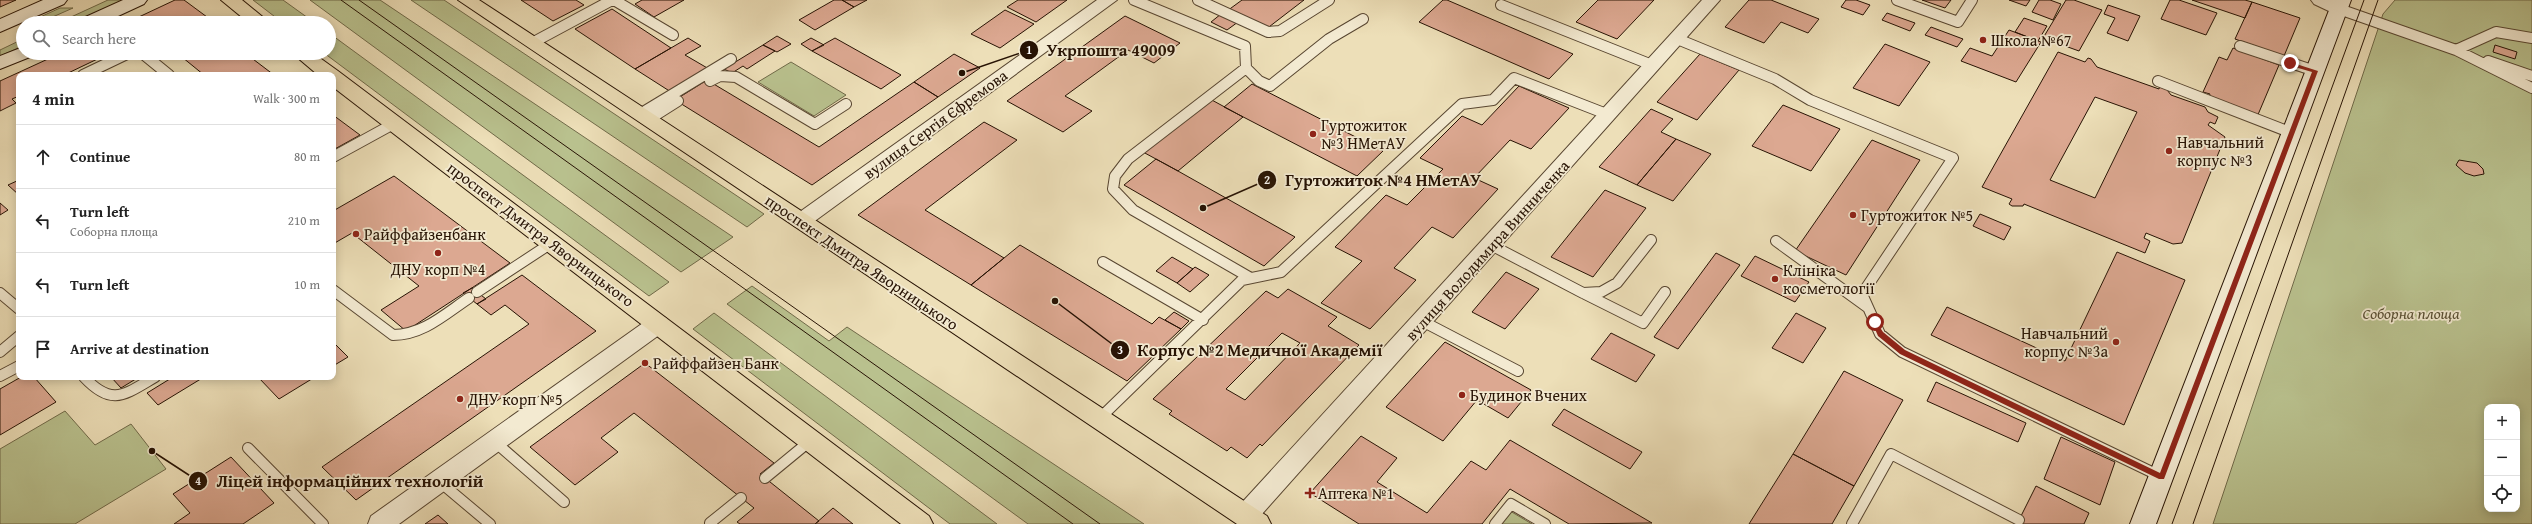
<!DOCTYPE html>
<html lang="en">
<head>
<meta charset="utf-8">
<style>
  body { margin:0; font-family:"Gentium Book Plus",serif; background:#f2f2f2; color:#222 }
  .controls { position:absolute; right:12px; bottom:12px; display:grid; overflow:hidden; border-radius:8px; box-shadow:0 2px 10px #0003 }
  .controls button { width:36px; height:36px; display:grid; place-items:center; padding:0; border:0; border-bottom:1px solid #e0e0e0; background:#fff; color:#222; font:20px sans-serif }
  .stop { position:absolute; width:12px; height:12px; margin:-9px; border:3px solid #8f2418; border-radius:50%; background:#fff }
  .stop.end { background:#8f2418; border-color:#fff; box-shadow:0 1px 4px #0008 }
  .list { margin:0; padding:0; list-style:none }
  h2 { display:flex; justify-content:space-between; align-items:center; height:52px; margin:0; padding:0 16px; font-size:17px }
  h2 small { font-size:13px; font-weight:400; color:#767676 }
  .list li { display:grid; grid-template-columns:26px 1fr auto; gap:12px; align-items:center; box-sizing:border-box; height:64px; padding:0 16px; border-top:1px solid #e0e0e0 }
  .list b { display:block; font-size:15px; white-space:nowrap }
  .list p { margin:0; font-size:13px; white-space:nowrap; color:#767676 }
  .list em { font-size:13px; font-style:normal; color:#767676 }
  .icon { flex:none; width:22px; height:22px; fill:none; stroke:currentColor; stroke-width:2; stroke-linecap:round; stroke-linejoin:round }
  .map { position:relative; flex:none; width:2532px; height:524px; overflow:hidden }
  .search { position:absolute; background:#fff; box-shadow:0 2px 10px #0003; left:16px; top:16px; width:320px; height:44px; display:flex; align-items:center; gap:10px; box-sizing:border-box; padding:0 14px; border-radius:22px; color:#767676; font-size:15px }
  .panel { position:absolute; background:#fff; box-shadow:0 2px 10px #0003; left:16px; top:72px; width:320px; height:308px; border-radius:8px }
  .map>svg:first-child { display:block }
  .green { fill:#b9c18e; stroke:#706a49; fill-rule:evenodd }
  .building { fill:#dca891; stroke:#271304; fill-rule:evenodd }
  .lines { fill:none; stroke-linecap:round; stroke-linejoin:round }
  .service-casing { stroke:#584631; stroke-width:12 }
  .minor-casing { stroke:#584631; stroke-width:2 }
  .secondary-casing { stroke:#271304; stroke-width:2 }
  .primary-casing { stroke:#271304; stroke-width:2 }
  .service { stroke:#f3ead1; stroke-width:10 }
  .minor { fill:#f3ead1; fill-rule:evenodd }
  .secondary { fill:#f3ead1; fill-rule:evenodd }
  .primary { fill:#eddfb8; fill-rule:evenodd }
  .tram { stroke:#271304; stroke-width:1 }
  .route { fill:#8f2418 }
  .poi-dot { fill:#8f2418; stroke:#f3ead1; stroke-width:1.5 }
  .labels { text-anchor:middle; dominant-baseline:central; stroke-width:3.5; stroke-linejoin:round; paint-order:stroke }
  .poi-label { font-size:16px; fill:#271304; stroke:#f3ead1; text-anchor:start }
  .street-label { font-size:16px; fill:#271304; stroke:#f3ead1 }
  .park-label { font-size:16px; font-style:italic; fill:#5a5034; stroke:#f3ead1 }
  .leader { fill:none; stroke:#271304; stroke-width:1.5 }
  .callout-dot { fill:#271304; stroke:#f3ead1; stroke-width:1.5 }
  .mark-label { font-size:12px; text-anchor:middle; font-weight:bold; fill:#fff }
  .callout-label { font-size:17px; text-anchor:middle; font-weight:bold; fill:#271304; stroke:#f3ead1; stroke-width:3.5; stroke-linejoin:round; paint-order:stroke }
</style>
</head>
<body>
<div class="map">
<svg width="2532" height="524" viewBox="0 0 2532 524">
  <rect width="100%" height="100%" fill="#eddfb8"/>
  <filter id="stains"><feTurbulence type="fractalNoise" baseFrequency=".005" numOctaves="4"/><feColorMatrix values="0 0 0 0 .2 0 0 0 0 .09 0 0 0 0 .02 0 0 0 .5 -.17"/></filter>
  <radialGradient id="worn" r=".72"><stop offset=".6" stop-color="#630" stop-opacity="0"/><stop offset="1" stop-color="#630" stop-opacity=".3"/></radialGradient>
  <path class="green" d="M108,0h15l-50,23h-15z
    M253,0h30l32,23h-32z
    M310,0h70l353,237 -52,35z
    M411,0h33l320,214 -17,13z
    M2395,0h137v524h-319l170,-510zM2487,407h30v102h-30z
    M60,8h13l-34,15h-12z
    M329,33l340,249 -20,14 -325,-243h5z
    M23,39v7l-23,10v-6z
    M791,62l55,33 -32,21 -56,-34z
    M752,286l77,55 18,-14 297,197h-116l-301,-220z
    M714,313l283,211h-47l-257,-195z
    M65,411l30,34 36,-21 35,45 -91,55h-75v-75z
    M1510,511l22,13h-32z"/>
  <path class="building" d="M0,0h16l-16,7z
    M175,0h9l23,17 -5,3 4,3h-80z
    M521,0h55l8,5 -31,16z
    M642,0h42l-30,17 -19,-13z
    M834,0h8l12,7 -39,23 -16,-10z
    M842,0h25l-13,7z
    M1018,0h49l-31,22 -29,-15z
    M1242,0h62l-39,30 -38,-19z
    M1443,0h4l126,54 -24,25 -130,-57z
    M1598,0h56l-37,39 -41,-17z
    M1749,0h22l48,19 -11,14 -27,-11 -17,21 -39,-16z
    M1846,0h10l14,5 -7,10 -22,-8z
    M1922,0h29l-6,8z
    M2009,0h21l-4,6z
    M2039,0h11l11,4 -8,16 -21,-8z
    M2066,0h8l28,10 -23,41 -36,-13z
    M2170,0h9l38,13 -11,22 -45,-16z
    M2192,0h53l7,2 -7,16z
    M2252,2l48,16 -16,38 -49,-17z
    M2108,5l32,11 -12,25 -21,-8 8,-15 -11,-4z
    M612,9l59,39 -36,21 -60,-40z
    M1005,10l29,14 -34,24 -29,-14z
    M1887,13l28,10 -5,8 -28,-11z
    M1221,14l17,8 -11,8 -16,-8z
    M1125,16l55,27 -26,20 -26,-13 -63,46 27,15 -29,21 -56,-31z
    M2024,18l23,8 -9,15 -23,-9z
    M1931,27l32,12 -6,8 -32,-12z
    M2009,30l32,12 -25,40 -55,-21 9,-13 22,8z
    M777,36l14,8 -14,8 -14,-7z
    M688,38l13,8 -16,9 24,14 -38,23 -36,-23z
    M811,38l13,7 -12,6 -11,-7z
    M835,38l66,37 -20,14 -69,-38z
    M1885,44l45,18 -31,44 -46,-18z
    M763,45l12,6 -28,18 -4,-3 -11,7 -8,-4z
    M2495,45l22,7 -2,7 -22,-7z
    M2233,48l46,17 -22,52 -49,-17 2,-6 -7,-2 16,-35 8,3z
    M2058,52l27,10 3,-4 3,1 6,8 62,22 1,-5 4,2 7,9 34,12 3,5 10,5 -3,7 -5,-2 -2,3 17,12 -43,106 -9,1 -27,-11 -2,5 6,3 -5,12 -121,-49 -1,2h-11l-3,-2 3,-5 -30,-12zM2095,97l42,15 -42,86 -45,-18z
    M61,53h49l-46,22h-45v21l-7,3 4,4 -16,8v-30z
    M177,53h68l29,22h-70z
    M954,54l26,14 -42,29 -24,-15z
    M1700,54l39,16 -42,50 -40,-18z
    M707,80l112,67 95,-65 24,15 -126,88 -137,-85z
    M1252,84l131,67 -26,25 -133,-69z
    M1519,86l50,22 -38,41 -21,-9 -36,38 24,11 -45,49 -21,-11 -38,41 22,12 -46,49 -49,-26 41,-42 -27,-14 51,-52 21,10 36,-36 -23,-11 42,-42 20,9z
    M1210,99l33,18 -65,54 -35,-19z
    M1783,105l57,24 -29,42 -59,-25z
    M1651,109l22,10 -12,13 15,7 -39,46 -38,-18z
    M333,115l27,20 -27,15z
    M984,122l33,18 -92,70 79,48 -33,27 -113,-70z
    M1676,139l35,15 -38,47 -36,-16z
    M1872,140l48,20 -74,115 -51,-24z
    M1156,159l22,12 117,66 -31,29 -140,-81z
    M2459,160l18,3 6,6 1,5 -10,2 -9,-3 -9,-8z
    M394,176l116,87 -104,68 -25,-21 38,-24 -67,-53 -19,11v-33z
    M19,180v15l-11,-10z
    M1605,190l41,18 -53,69 -42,-20z
    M0,203l8,7 -8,5z
    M1980,214l31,13 -7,13 -31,-14z
    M1020,245l132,79 7,-7 22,12 -54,52 -156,-96z
    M2117,252l68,28 -61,145 -193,-90 16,-28 118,54z
    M1716,253l24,12 -62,84 -24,-12z
    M1755,256l54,26 -14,20 -54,-26z
    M1172,257l21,12 -16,14 -21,-12z
    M1195,267l14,8 -19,17 -13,-9z
    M1506,272l33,17 -34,40 -33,-17z
    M522,275l74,56 -240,169 -34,-33 207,-143 -24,-19 -14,10 -14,-11z
    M472,288l14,11 -9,5 -14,-11z
    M1288,289l49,28 -9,9 31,19 -97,101 -2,-2 -13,14 -16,-11 -4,4 -58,-37 3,-3 -19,-12 113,-108 12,7zM1282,333l18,10 -55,57 -19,-11z
    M1174,312l15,9 -8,8 -16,-9z
    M1796,313l30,15 -23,35 -31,-15z
    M1611,333l44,22 -19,27 -45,-23z
    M333,342l15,15 -15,9z
    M1445,342l86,48 -23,28 -31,-18 -34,41 -57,-34z
    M645,363l129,100 -14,11 59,47 -4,3h-75l-3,-2 17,-14 -120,-95 -33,25 17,14 -43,33 -45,-38z
    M1844,371l59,29 -49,86 -61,-32z
    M21,377h13l22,25 -56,33v-46z
    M111,377h28l-18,11z
    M173,377h31l-46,28 -11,-12z
    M258,377h57l-36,22z
    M1936,382l90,41 -8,19 -91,-41z
    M1564,409l78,43 -12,17 -78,-44z
    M1361,436l36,22 -20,24 50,31 44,-52 15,9 24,-30 142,83 -83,1 -59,-35 -28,35h-123l-49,-31z
    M2061,437l54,25 -15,43 -56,-26z
    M1793,454l61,32 -22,38h-83z
    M231,457l43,46 -31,21h-69l16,-11 -17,-19z
    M2036,486l53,27 -5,11h-67z
    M833,508l20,16h-38z
    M438,515l10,9h-23z"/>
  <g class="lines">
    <defs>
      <path id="service" d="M614,0l59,35
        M1134,0l111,46 1,22 13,13 11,5 59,-47 34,-20
        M1198,0l70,32 12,-1 49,-31
        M1897,0l61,22 14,-22
        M1501,5l151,60
        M2339,9l117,41 76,38
        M1675,38l100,41 35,21 143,58 -91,136 18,40 22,18 260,125
        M532,43l80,-43
        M2240,46l75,25
        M2456,50l40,-18 36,6
        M142,53l27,22
        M2488,61l44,15
        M1246,68l-118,91 -13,17 -2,13 20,21 116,67
        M83,75l46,-22
        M710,81l10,-5 16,1 79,47 31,-20
        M2158,81l134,52
        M640,114l91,-55
        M648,120l30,-19
        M333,157l62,-34
        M1776,241l91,66
        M1491,245l92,48 18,-1 16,-9 34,-43
        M1103,262l100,58
        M333,290l60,45c30,0 52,-21 76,-37
        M477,292l76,-50
        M0,293l19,16
        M1585,294l58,29 22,-31
        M1422,321l96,50
        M0,352l19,-16
        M0,376l19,-10
        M84,377c28,30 40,18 71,0
        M1099,419l143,-139 39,-8 181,-168 31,-4 21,-22 95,37
        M495,442l69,60
        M248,448l75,76
        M765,478l45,-37
        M440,482l50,42
        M710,523l31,-25
        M1495,524l16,-20 34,20
        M1852,524l39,-70 128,66"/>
      <path id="minor" d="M1097,0h20l-309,226 -7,2 -7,-2 -3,-5 3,-5z
        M1702,0h18l-466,523h-18l-3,-7 3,-7z
        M2311,0h23l14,9 -3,4h-12l-19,-9z
        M658,316l8,2 3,6 -3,6 -267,194h-31l3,-8 279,-198z"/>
      <path id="secondary" d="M43,0h24l-3,4 -64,28v-13z
        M123,0h24l-3,4 -41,19h-24l2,-4z
        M2333,0h18l-195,524h-26z
        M23,47v6h9l-2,4 -30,12v-13z"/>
      <path id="primary" d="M221,0h21l28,23h-21z
        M458,0h21l788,516 4,8h-34z
        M292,53h21l25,18 591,445 4,8h-32l-568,-437v-12h-15z"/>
    </defs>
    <use href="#service" class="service-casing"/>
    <use href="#minor" class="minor-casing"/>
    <use href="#secondary" class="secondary-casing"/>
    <use href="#primary" class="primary-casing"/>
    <use href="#service" class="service"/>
    <use href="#minor" class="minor"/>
    <use href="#secondary" class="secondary"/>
    <use href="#primary" class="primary"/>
    <path class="tram" d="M341,0l732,524
      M359,0l741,524
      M2172,524l192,-524
      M2193,524l185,-524"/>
  </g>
  <path class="route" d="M2290,62l28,9 -154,408h-5l-259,-125 -22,-18 -6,-14 3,-2 8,12 22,18 255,123 152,-401 -24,-7z"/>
  <g class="poi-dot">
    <circle cx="1983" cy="40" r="4"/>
    <circle cx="1313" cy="134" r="4"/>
    <circle cx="2169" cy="151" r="4"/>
    <circle cx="1853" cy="215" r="4"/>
    <circle cx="356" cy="234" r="4"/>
    <circle cx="438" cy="253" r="4"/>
    <circle cx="1775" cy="279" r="4"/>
    <circle cx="2116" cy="342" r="4"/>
    <circle cx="645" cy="363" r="4"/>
    <circle cx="1462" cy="395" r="4"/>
    <circle cx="460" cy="399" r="4"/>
    <path d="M1308 487h4v4h4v4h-4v4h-4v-4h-4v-4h4z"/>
  </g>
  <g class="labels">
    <g class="poi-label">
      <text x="1991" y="40">Школа №67</text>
      <text x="1321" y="125">Гуртожиток<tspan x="1321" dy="18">№3 НМетАУ</tspan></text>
      <text x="2177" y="142">Навчальний<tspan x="2177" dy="18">корпус №3</tspan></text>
      <text x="1861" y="215">Гуртожиток №5</text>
      <text x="364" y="234">Райффайзенбанк</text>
      <text x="438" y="269" text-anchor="middle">ДНУ корп №4</text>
      <text x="1783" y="270">Клініка<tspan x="1783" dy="18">косметології</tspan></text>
      <text x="2108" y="333" text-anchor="end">Навчальний<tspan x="2108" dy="18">корпус №3а</tspan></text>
      <text x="653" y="363">Райффайзен Банк</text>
      <text x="1470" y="395">Будинок Вчених</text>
      <text x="468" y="399">ДНУ корп №5</text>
      <text x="1318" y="493">Аптека №1</text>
    </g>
    <g class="street-label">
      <text transform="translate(935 124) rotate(-36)">вулиця Сергія Єфремова</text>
      <text transform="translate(541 234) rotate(37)">проспект Дмитра Яворницького</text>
      <text transform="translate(1487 250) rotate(-48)">вулиця Володимира Винниченка</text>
      <text transform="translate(862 262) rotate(34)">проспект Дмитра Яворницького</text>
    </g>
    <g class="park-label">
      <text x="2411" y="313">Соборна площа</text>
    </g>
  </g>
  <path class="leader" d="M962 73L1029 50M1203 208L1267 180M1055 301L1120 350M152 451L198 481"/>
  <g class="callout-dot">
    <circle cx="962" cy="73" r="4"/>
    <circle cx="1203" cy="208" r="4"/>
    <circle cx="1055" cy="301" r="4"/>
    <circle cx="152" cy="451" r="4"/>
    <circle cx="1029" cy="50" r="10"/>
    <circle cx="1267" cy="180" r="10"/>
    <circle cx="1120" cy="350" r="10"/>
    <circle cx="198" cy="481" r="10"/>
  </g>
  <g class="mark-label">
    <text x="1029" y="54">1</text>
    <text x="1267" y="184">2</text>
    <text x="1120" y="354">3</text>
    <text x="198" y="485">4</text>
  </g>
  <g class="callout-label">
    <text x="1111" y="56">Укрпошта 49009</text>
    <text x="1383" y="186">Гуртожиток №4 НМетАУ</text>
    <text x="1260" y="356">Корпус №2 Медичної Академії</text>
    <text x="350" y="487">Ліцей інформаційних технологій</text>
  </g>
  <rect width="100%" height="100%" filter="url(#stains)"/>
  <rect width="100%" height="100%" fill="url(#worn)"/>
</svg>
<div class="controls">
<button>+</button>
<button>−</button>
<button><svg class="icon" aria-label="locate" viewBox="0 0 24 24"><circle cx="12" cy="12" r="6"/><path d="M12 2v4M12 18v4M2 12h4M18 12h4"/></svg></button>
</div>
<div class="stop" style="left:1875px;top:322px"></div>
<div class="stop end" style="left:2290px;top:63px"></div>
<div class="search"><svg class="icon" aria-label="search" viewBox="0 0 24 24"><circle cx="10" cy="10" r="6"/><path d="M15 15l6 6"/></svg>Search here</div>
<section class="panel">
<h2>4 min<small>Walk · 300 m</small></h2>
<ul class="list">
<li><svg class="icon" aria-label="ahead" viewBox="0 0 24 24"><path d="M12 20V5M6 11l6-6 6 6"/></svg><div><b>Continue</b></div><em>80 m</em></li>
<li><svg class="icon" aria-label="left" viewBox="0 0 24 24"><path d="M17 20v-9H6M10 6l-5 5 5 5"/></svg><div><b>Turn left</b><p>Соборна площа</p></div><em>210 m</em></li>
<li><svg class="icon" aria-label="left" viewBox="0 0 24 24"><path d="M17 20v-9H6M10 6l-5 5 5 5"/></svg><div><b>Turn left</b></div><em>10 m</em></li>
<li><svg class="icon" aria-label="arrive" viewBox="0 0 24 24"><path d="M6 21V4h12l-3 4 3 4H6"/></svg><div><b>Arrive at destination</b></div></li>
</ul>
</section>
</div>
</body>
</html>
